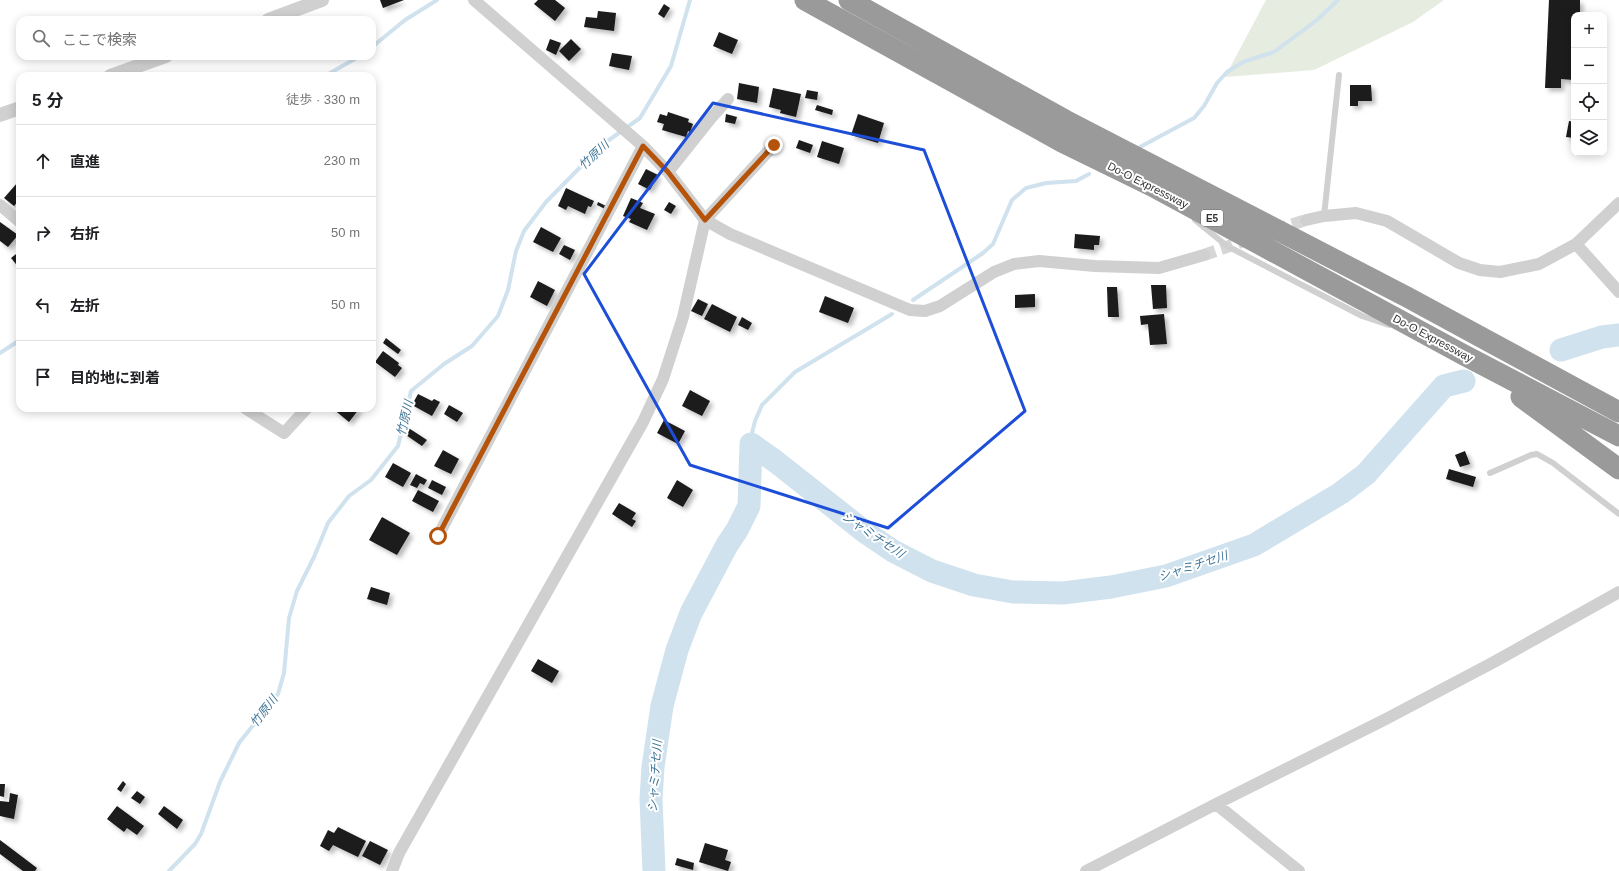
<!DOCTYPE html>
<html lang="ja">
<head>
<meta charset="utf-8">
<style>
  body { margin:0; font-family:Helvetica,"Noto Sans JP",sans-serif; background:#f6f6f6; color:#202124 }
  .controls { position:absolute; right:12px; top:12px; display:grid; overflow:hidden; border-radius:8px; box-shadow:0 2px 10px #0003 }
  .controls button { width:36px; height:36px; display:grid; place-items:center; padding:0; border:0; border-bottom:1px solid #e0e0e0; background:#fff; color:#202124; font:20px sans-serif }
  .stop { position:absolute; width:12px; height:12px; margin:-9px; border:3px solid #b45309; border-radius:50%; background:#fff }
  .stop.end { background:#b45309; border-color:#fff; box-shadow:0 1px 4px #0008 }
  .list { margin:0; padding:0; list-style:none }
  h2 { display:flex; justify-content:space-between; align-items:center; height:52px; margin:0; padding:0 16px; font-size:17px }
  h2 small { font-size:13px; font-weight:400; color:#757577 }
  .list li { display:grid; grid-template-columns:26px 1fr auto; gap:12px; align-items:center; box-sizing:border-box; height:72px; padding:0 16px; border-top:1px solid #e0e0e0 }
  .list b { display:block; font-size:15px; white-space:nowrap }
  .list em { font-size:13px; font-style:normal; color:#757577 }
  .icon { flex:none; width:22px; height:22px; fill:none; stroke:currentColor; stroke-width:2; stroke-linecap:round; stroke-linejoin:round }
  .map { position:relative; flex:none; width:1619px; height:871px; overflow:hidden }
  .search { position:absolute; background:#fff; box-shadow:0 2px 10px #0003; left:16px; top:16px; width:360px; height:44px; display:flex; align-items:center; gap:10px; box-sizing:border-box; padding:0 14px; border-radius:12px; color:#757577; font-size:15px }
  .panel { position:absolute; background:#fff; box-shadow:0 2px 10px #0003; left:16px; top:72px; width:360px; height:340px; border-radius:12px }
  .map>svg:first-child { display:block }
  .green { fill:#e6ecdf }
  .lines { fill:none; stroke-linecap:round; stroke-linejoin:round }
  .stream { stroke:#cfe2ee; stroke-width:4 }
  .river { stroke:#cfe2ee; stroke-width:23 }
  .building { fill:#1a1a1a; filter:url(#shadow) }
  .minor-tunnel { stroke:#d6d6d6; stroke-width:12; stroke-dasharray:12 6; stroke-linecap:butt }
  .service { stroke:#d0d0d0; stroke-width:6 }
  .minor { stroke:#d0d0d0; stroke-width:12 }
  .tertiary { stroke:#d0d0d0; stroke-width:14 }
  .motorway { stroke:#9a9a9a; stroke-width:21 }
  .route { stroke:#b45309; stroke-width:5 }
  .marked { fill:none; stroke:#1d4ed8; stroke-width:3; stroke-linejoin:round }
  .labels { text-anchor:middle; dominant-baseline:central; stroke-width:4; stroke-linejoin:round; paint-order:stroke }
  .shield { fill:#fff; stroke:#707070; stroke-width:1 }
  .shield-label { font-size:10px; font-weight:bold; fill:#333 }
  .street-label { font-size:11px; fill:#333; stroke:#fff }
  .water-label { font-size:12px; font-style:italic; fill:#3f7597; stroke:#fff }
</style>
</head>
<body>
<div class="map">
<svg width="1619" height="871" viewBox="0 0 1619 871">
  <defs>
    <filter id="shadow"><feDropShadow dx="3.5" dy="3.5" stdDeviation="2" flood-color="#0004"/></filter>
  </defs>
  <rect width="100%" height="100%" fill="#fff"/>
  <path class="green" d="M1266,0h178l-31,22 -99,48 -89,7z"/>
  <g class="lines">
    <path class="stream" d="M372,47l33,-27 32,-20
      M325,76l35,-20
      M1140,147l54,-29 10,-12 13,-23 10,-11 16,-10 31,-10 43,-32 21,-20
      M913,300l70,-47 10,-9 19,-44 14,-12 20,-5 30,-2 13,-7
      M0,353l20,-13
      M751,444v-7l4,-16 7,-16 33,-33 97,-58
      M169,871l26,-27 6,-10 19,-52 19,-39 39,-49 6,-21 5,-55 8,-27 17,-34 14,-34 21,-27 22,-16 27,-34 13,-55 33,-27 28,-18 26,-30 10,-26 8,-39 8,-20 22,-29 56,-57 38,-27 31,-52 19,-66"/>
    <path class="river" d="M1561,350l41,-13 17,-2
      M751,444l24,17 90,71 28,19 39,20 42,14 39,7 50,1 48,-6 55,-11 88,-31 87,-52 25,-19 78,-88 20,-5
      M654,871l-3,-72 2,-32 9,-61 15,-56 14,-37 36,-68 10,-15 12,-24 2,-62"/>
  </g>
  <path class="building" d="M380,0h24l-21,8z
    M538,0h17l10,8 -10,13 -21,-17z
    M1549,0h31v15h-6v65l-13,-1v9h-16z
    M664,4l6,4 -6,10 -6,-4z
    M598,11l18,2 -2,18 -30,-4 2,-10 11,1z
    M719,32l19,8 -6,14 -19,-8z
    M550,39l11,4 -5,12 -10,-5z
    M571,39l10,10 -12,12 -10,-10z
    M612,53l20,3 -3,14 -20,-4z
    M739,83l20,4 -2,16 -20,-4z
    M1350,85h21l1,16h-14v5h-8z
    M773,88l28,6 -5,23 -16,-4 1,-3 -12,-3z
    M807,90l11,2 -1,8 -12,-2z
    M817,105l16,5 -1,5 -17,-5z
    M668,112l21,7 -1,3 5,2 -3,8 -2,-1 -2,6 -24,-7 2,-6 -7,-2 3,-8 7,2z
    M726,114l11,3 -2,7 -10,-2z
    M858,114l26,9 -6,20 -27,-8z
    M1569,121l5,1v16l-8,-1z
    M799,140l14,5 -3,8 -14,-5z
    M822,141l22,7 -5,16 -22,-7z
    M646,169l12,6 -8,15 -12,-6z
    M18,182l2,2v15l-6,7 -10,-8z
    M566,188l28,13 -3,6 -3,-1 -3,8 -17,-8 -2,4 -8,-4z
    M631,198l12,5 -3,5 15,6 -8,16 -18,-8 2,-3 -8,-3z
    M598,202l8,4 -1,3 -8,-4z
    M669,202l7,4 -5,8 -7,-4z
    M0,222l18,13 -10,12 -8,-6z
    M541,227l20,11 -8,14 -20,-10z
    M1075,234l25,2 -1,9h-5v5l-20,-2z
    M564,245l11,5 -5,10 -11,-6z
    M20,251v18l-9,-11z
    M538,281l17,9 -8,16 -17,-9z
    M1151,285h15l1,23 -14,1z
    M1107,287h10l2,30h-11z
    M1035,294v13l-20,1v-13z
    M825,296l29,12 -6,15 -29,-11z
    M698,299l10,5 -6,12 -11,-5z
    M712,304l25,13 -7,15 -26,-13z
    M1164,314l3,30 -17,1 -2,-21 -7,1 -1,-9z
    M742,317l10,6 -4,7 -10,-5z
    M386,338l15,12 -3,4 -15,-11z
    M383,351l16,12 -1,2 4,3 -7,9 -20,-15z
    M690,390l20,11 -8,15 -20,-10z
    M418,394l14,7 2,-2 6,3 -8,14 -20,-11z
    M449,405l14,8 -6,9 -13,-8z
    M332,408h26l1,1 -10,13z
    M664,420l21,11 -7,13 -21,-11z
    M407,427l20,13 -5,6 -19,-13z
    M443,450l16,9 -8,15 -17,-8z
    M1465,451l5,13 -10,3 -5,-12z
    M393,463l18,10 -8,14 -18,-10z
    M1449,469l27,8 -3,10 -27,-8z
    M416,474l11,6 -3,5 -4,-2 -3,5 -7,-3z
    M432,480l14,7 -4,8 -14,-7z
    M677,480l16,10 -10,17 -16,-9z
    M418,490l21,11 -6,11 -21,-11z
    M619,503l17,10 -4,6 4,2 -4,6 -20,-13z
    M382,517l28,16 -13,22 -28,-15z
    M371,587l19,6 -3,12 -20,-6z
    M538,659l21,12 -7,12 -21,-12z
    M123,781l3,3 -5,8 -4,-3z
    M0,784h5l-1,13 -4,-1z
    M137,791l8,6 -5,7 -9,-6z
    M10,793l8,2 -4,24 -14,-3v-15l9,1z
    M117,806l27,20 -7,9 -10,-7 -3,4 -17,-13z
    M164,806l19,14 -6,9 -19,-15z
    M338,827l28,14 -8,16 -25,-12 -4,6 -9,-5 8,-16 6,3z
    M0,840l37,28 -2,3h-12l-23,-17z
    M370,841l18,9 -8,15 -18,-9z
    M705,843l23,7 -3,10 6,2 -3,9 -29,-9z
    M677,858l17,5 -1,7 -18,-5z"/>
  <g class="lines">
    <path class="minor-tunnel" d="M1275,230l31,-10
      M1204,255l48,-17"/>
    <path class="service" d="M1324,216l15,-141
      M1195,220l32,26 135,70 27,9
      M1490,473l41,-18 6,-1 16,9 66,51"/>
    <path class="minor" d="M474,0l169,146 25,26 37,48 25,14 180,76 15,1 15,-5 54,-34 20,-8 25,-3 56,5 64,2 45,-13
      M668,172l43,-54 17,-19
      M0,205l20,17
      M1306,220l18,-4 32,-3 31,8 72,42 21,7 20,2 39,-8 37,-20 43,-41
      M1576,244l43,48
      M245,408l39,25 23,-25
      M438,536l205,-390
      M1216,804l83,67
      M392,871l7,-18 244,-431 20,-43 20,-62 22,-97 69,-75
      M1086,871l130,-67 168,-84 110,-58 125,-70"/>
    <path class="tertiary" d="M268,20l54,-20
      M110,76l56,-20
      M0,115l20,-7"/>
    <path class="motorway" d="M805,0l257,142 90,44 312,169 155,81
      M849,0l216,120 342,177 212,115
      M1521,397l98,72"/>
  </g>
  <g class="lines">
    <path class="route" d="M438,536l205,-390 25,26 37,48 69,-75"/>
  </g>
  <path class="marked" d="M713,103l211,47 101,261 -137,117 -198,-63 -106,-191z"/>
  <g class="labels">
    <rect class="shield" x="1201" y="210" width="22" height="16" rx="3"/>
    <g class="shield-label">
      <text x="1212" y="218">E5</text>
    </g>
    <g class="street-label">
      <text transform="translate(1148 185) rotate(27)">Do-O Expressway</text>
      <text transform="translate(1433 338) rotate(28)">Do-O Expressway</text>
    </g>
    <g class="water-label">
      <text transform="translate(594 155) rotate(-43)">竹原川</text>
      <text transform="translate(405 418) rotate(-77)">竹原川</text>
      <text transform="translate(873 535) rotate(34)">シャミチセ川</text>
      <text transform="translate(1193 566) rotate(-18)">シャミチセ川</text>
      <text transform="translate(264 711) rotate(-52)">竹原川</text>
      <text transform="translate(655 776) rotate(-86)">シャミチセ川</text>
    </g>
  </g>
</svg>
<div class="controls">
<button>+</button>
<button>−</button>
<button><svg class="icon" aria-label="locate" viewBox="0 0 24 24"><circle cx="12" cy="12" r="6"/><path d="M12 2v4M12 18v4M2 12h4M18 12h4"/></svg></button>
<button><svg class="icon" aria-label="layers" viewBox="0 0 24 24"><path d="M12 4l9 5-9 5-9-5zM3 14l9 5 9-5"/></svg></button>
</div>
<div class="stop" style="left:438px;top:536px"></div>
<div class="stop end" style="left:774px;top:145px"></div>
<div class="search"><svg class="icon" aria-label="search" viewBox="0 0 24 24"><circle cx="10" cy="10" r="6"/><path d="M15 15l6 6"/></svg>ここで検索</div>
<section class="panel">
<h2>5 分<small>徒歩 · 330 m</small></h2>
<ul class="list">
<li><svg class="icon" aria-label="ahead" viewBox="0 0 24 24"><path d="M12 20V5M6 11l6-6 6 6"/></svg><div><b>直進</b></div><em>230 m</em></li>
<li><svg class="icon" aria-label="right" viewBox="0 0 24 24"><path d="M7 20v-9h11M14 6l5 5-5 5"/></svg><div><b>右折</b></div><em>50 m</em></li>
<li><svg class="icon" aria-label="left" viewBox="0 0 24 24"><path d="M17 20v-9H6M10 6l-5 5 5 5"/></svg><div><b>左折</b></div><em>50 m</em></li>
<li><svg class="icon" aria-label="arrive" viewBox="0 0 24 24"><path d="M6 21V4h12l-3 4 3 4H6"/></svg><div><b>目的地に到着</b></div></li>
</ul>
</section>
</div>
</body>
</html>
